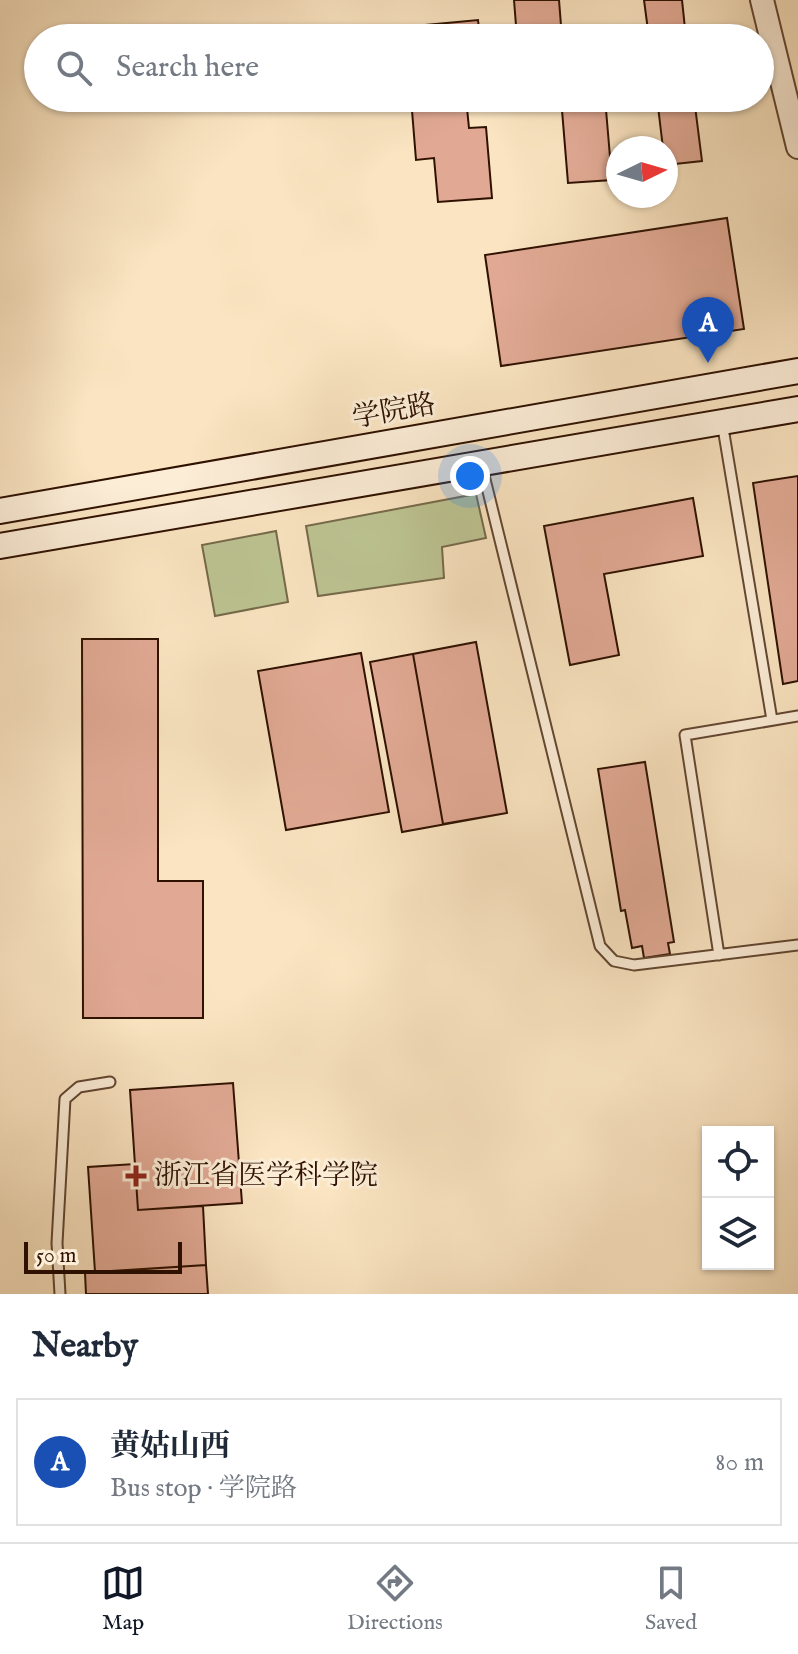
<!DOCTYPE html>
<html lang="en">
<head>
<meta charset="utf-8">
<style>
  body { margin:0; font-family:"IM FELL English","Noto Serif SC",serif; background:#f6f6f7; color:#1f2937 }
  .controls { position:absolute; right:24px; bottom:24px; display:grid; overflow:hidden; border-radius:0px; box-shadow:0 2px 6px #0004 }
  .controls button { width:72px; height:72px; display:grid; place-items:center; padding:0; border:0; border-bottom:2px solid #e0e1e3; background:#fff; color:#1f2937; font:40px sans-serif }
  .compass { position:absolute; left:606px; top:136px; width:72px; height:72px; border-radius:50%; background:#fff; box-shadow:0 2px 6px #0004; rotate:85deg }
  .scale { position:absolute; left:24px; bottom:20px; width:158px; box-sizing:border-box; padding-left:8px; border:4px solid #2f1100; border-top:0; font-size:22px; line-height:28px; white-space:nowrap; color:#2f1100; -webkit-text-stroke:6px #fcedd7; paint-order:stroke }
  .you { position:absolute; left:470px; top:476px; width:28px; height:28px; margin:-20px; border:6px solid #fff; border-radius:50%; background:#1a73e8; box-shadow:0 0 0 12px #1a73e833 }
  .badge { display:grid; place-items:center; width:52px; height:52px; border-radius:50%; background:#111827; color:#fff; font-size:26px; font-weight:700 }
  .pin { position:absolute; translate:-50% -66px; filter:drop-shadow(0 2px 4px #0008) }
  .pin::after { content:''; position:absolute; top:42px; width:28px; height:24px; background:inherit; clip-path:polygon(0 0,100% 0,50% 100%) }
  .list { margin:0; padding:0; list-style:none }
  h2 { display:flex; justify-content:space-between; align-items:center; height:104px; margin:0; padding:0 32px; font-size:34px }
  h2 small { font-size:26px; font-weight:400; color:#747a83 }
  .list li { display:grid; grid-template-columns:52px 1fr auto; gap:24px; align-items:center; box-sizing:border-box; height:128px; margin:0 16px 16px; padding:0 16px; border:2px solid #e0e1e3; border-radius:0px }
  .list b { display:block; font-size:30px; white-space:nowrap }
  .list p { margin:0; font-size:26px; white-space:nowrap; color:#747a83 }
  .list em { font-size:26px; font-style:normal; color:#747a83 }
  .icon { flex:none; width:44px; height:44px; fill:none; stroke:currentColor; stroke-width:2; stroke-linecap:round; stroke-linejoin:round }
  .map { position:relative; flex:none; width:798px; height:1294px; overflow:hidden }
  .search { position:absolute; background:#fff; box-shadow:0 2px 6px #0004; left:24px; right:24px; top:24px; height:88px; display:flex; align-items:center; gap:20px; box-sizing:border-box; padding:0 28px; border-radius:44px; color:#747a83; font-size:30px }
  .sheet { height:248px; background:#fff }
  nav { display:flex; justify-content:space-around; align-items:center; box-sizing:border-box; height:112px; border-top:2px solid #e0e1e3; background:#fff; font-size:22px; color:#747a83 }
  nav a { display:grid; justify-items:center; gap:4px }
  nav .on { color:#111827 }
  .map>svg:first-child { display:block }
  .green { fill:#bdc493; stroke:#766a4a; stroke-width:2 }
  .building { fill:#e1a994; stroke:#2f1100; stroke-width:2 }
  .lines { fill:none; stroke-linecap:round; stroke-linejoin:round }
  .service-casing { stroke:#624630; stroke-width:13 }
  .tertiary-casing { stroke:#624630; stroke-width:26 }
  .secondary-casing { stroke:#2f1100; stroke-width:28 }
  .service { stroke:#fcedd7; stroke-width:9 }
  .tertiary { stroke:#fcedd7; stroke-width:22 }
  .secondary { stroke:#fcedd7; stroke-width:24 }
  .poi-dot { fill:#8f2418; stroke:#fcedd7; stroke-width:3 }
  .labels { text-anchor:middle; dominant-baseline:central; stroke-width:6; stroke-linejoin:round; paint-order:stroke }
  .street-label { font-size:28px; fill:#2f1100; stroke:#fcedd7 }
  .poi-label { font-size:28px; fill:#2f1100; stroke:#fcedd7; text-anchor:start }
</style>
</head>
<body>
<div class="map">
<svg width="798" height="1294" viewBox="0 0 798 1294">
  <rect width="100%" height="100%" fill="#fae4c1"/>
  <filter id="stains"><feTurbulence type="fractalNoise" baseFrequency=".0025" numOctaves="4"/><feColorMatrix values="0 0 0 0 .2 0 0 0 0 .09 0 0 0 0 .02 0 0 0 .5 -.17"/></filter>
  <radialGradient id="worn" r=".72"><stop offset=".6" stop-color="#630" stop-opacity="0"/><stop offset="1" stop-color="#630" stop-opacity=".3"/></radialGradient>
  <path class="green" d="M476,494l10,44 -44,9 2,31 -126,18 -12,-70z
    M276,531l12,71 -73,14 -13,-71z"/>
  <path class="building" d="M514,0h45l3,38h-45z
    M644,0h38l4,38h-37z
    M478,20l2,18h-52l-2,-13z
    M411,98h55l3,30 17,-1 6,71 -54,4 -4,-44 -18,2z
    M561,98h44l7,82 -44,3z
    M657,98h37l8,63 -36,4v-17h-3z
    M727,218l17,111 -243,37 -16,-111z
    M798,476v205l-15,3 -30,-201z
    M693,498l10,58 -99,18 15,81 -49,10 -26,-139z
    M82,639h76v242h45v137h-120z
    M476,642l31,171 -64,11 -30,-170z
    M476,642l31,171 -105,19 -32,-170z
    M361,653l28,159 -103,18 -28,-159z
    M645,762l29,180 -6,1 2,11 -26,4 -2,-12 -10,2 -7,-38 -4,1 -23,-142z
    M233,1083l9,120 -104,7 -8,-120z
    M135,1164l3,46 65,-4 3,59 -111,7 -7,-105z
    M206,1265l2,29h-122l-1,-21z"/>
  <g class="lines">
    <defs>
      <path id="service" d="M722,422l50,298
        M482,467l118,479 14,15 20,4 164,-20
        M719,955l-34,-220 113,-19
        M60,1294l-3,-51 8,-144 14,-12 31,-5"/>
      <path id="tertiary" d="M762,0l36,147"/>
      <path id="secondary" d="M0,511l798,-140
        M0,546l798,-137"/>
    </defs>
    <use href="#service" class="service-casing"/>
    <use href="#tertiary" class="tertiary-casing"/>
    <use href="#secondary" class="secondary-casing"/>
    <use href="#service" class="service"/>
    <use href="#tertiary" class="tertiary"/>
    <use href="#secondary" class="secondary"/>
  </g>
  <path class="poi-dot" d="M132 1164h8v8h8v8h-8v8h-8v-8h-8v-8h8z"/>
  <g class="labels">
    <g class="street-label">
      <text transform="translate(394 412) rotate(-10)">学院路</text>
    </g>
    <g class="poi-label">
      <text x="154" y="1176">浙江省医学科学院</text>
    </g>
  </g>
  <rect width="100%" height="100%" filter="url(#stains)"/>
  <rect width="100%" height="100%" fill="url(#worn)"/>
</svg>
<div class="controls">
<button><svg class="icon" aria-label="locate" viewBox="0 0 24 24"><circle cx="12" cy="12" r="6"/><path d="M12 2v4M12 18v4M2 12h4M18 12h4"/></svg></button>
<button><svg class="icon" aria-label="layers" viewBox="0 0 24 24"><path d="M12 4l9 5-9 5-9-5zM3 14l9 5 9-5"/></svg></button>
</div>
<svg class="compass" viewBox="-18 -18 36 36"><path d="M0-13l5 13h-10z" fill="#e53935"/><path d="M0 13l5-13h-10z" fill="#747a83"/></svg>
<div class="scale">50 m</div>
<div class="you"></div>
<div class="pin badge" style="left:708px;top:363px;background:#1a4fb4">A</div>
<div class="search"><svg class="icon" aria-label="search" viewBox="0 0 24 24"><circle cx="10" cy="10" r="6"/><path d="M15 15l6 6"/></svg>Search here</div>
</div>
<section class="sheet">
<h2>Nearby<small></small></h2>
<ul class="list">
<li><span class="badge" style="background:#1a4fb4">A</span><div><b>黄姑山西</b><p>Bus stop · 学院路</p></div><em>80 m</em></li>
</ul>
</section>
<nav>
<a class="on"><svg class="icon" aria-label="map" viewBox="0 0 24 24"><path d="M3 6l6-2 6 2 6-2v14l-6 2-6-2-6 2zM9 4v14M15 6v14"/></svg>Map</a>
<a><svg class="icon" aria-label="directions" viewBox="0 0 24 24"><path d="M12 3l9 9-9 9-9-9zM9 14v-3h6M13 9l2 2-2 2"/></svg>Directions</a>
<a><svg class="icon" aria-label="saved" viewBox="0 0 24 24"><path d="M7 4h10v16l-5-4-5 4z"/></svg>Saved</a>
</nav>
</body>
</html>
